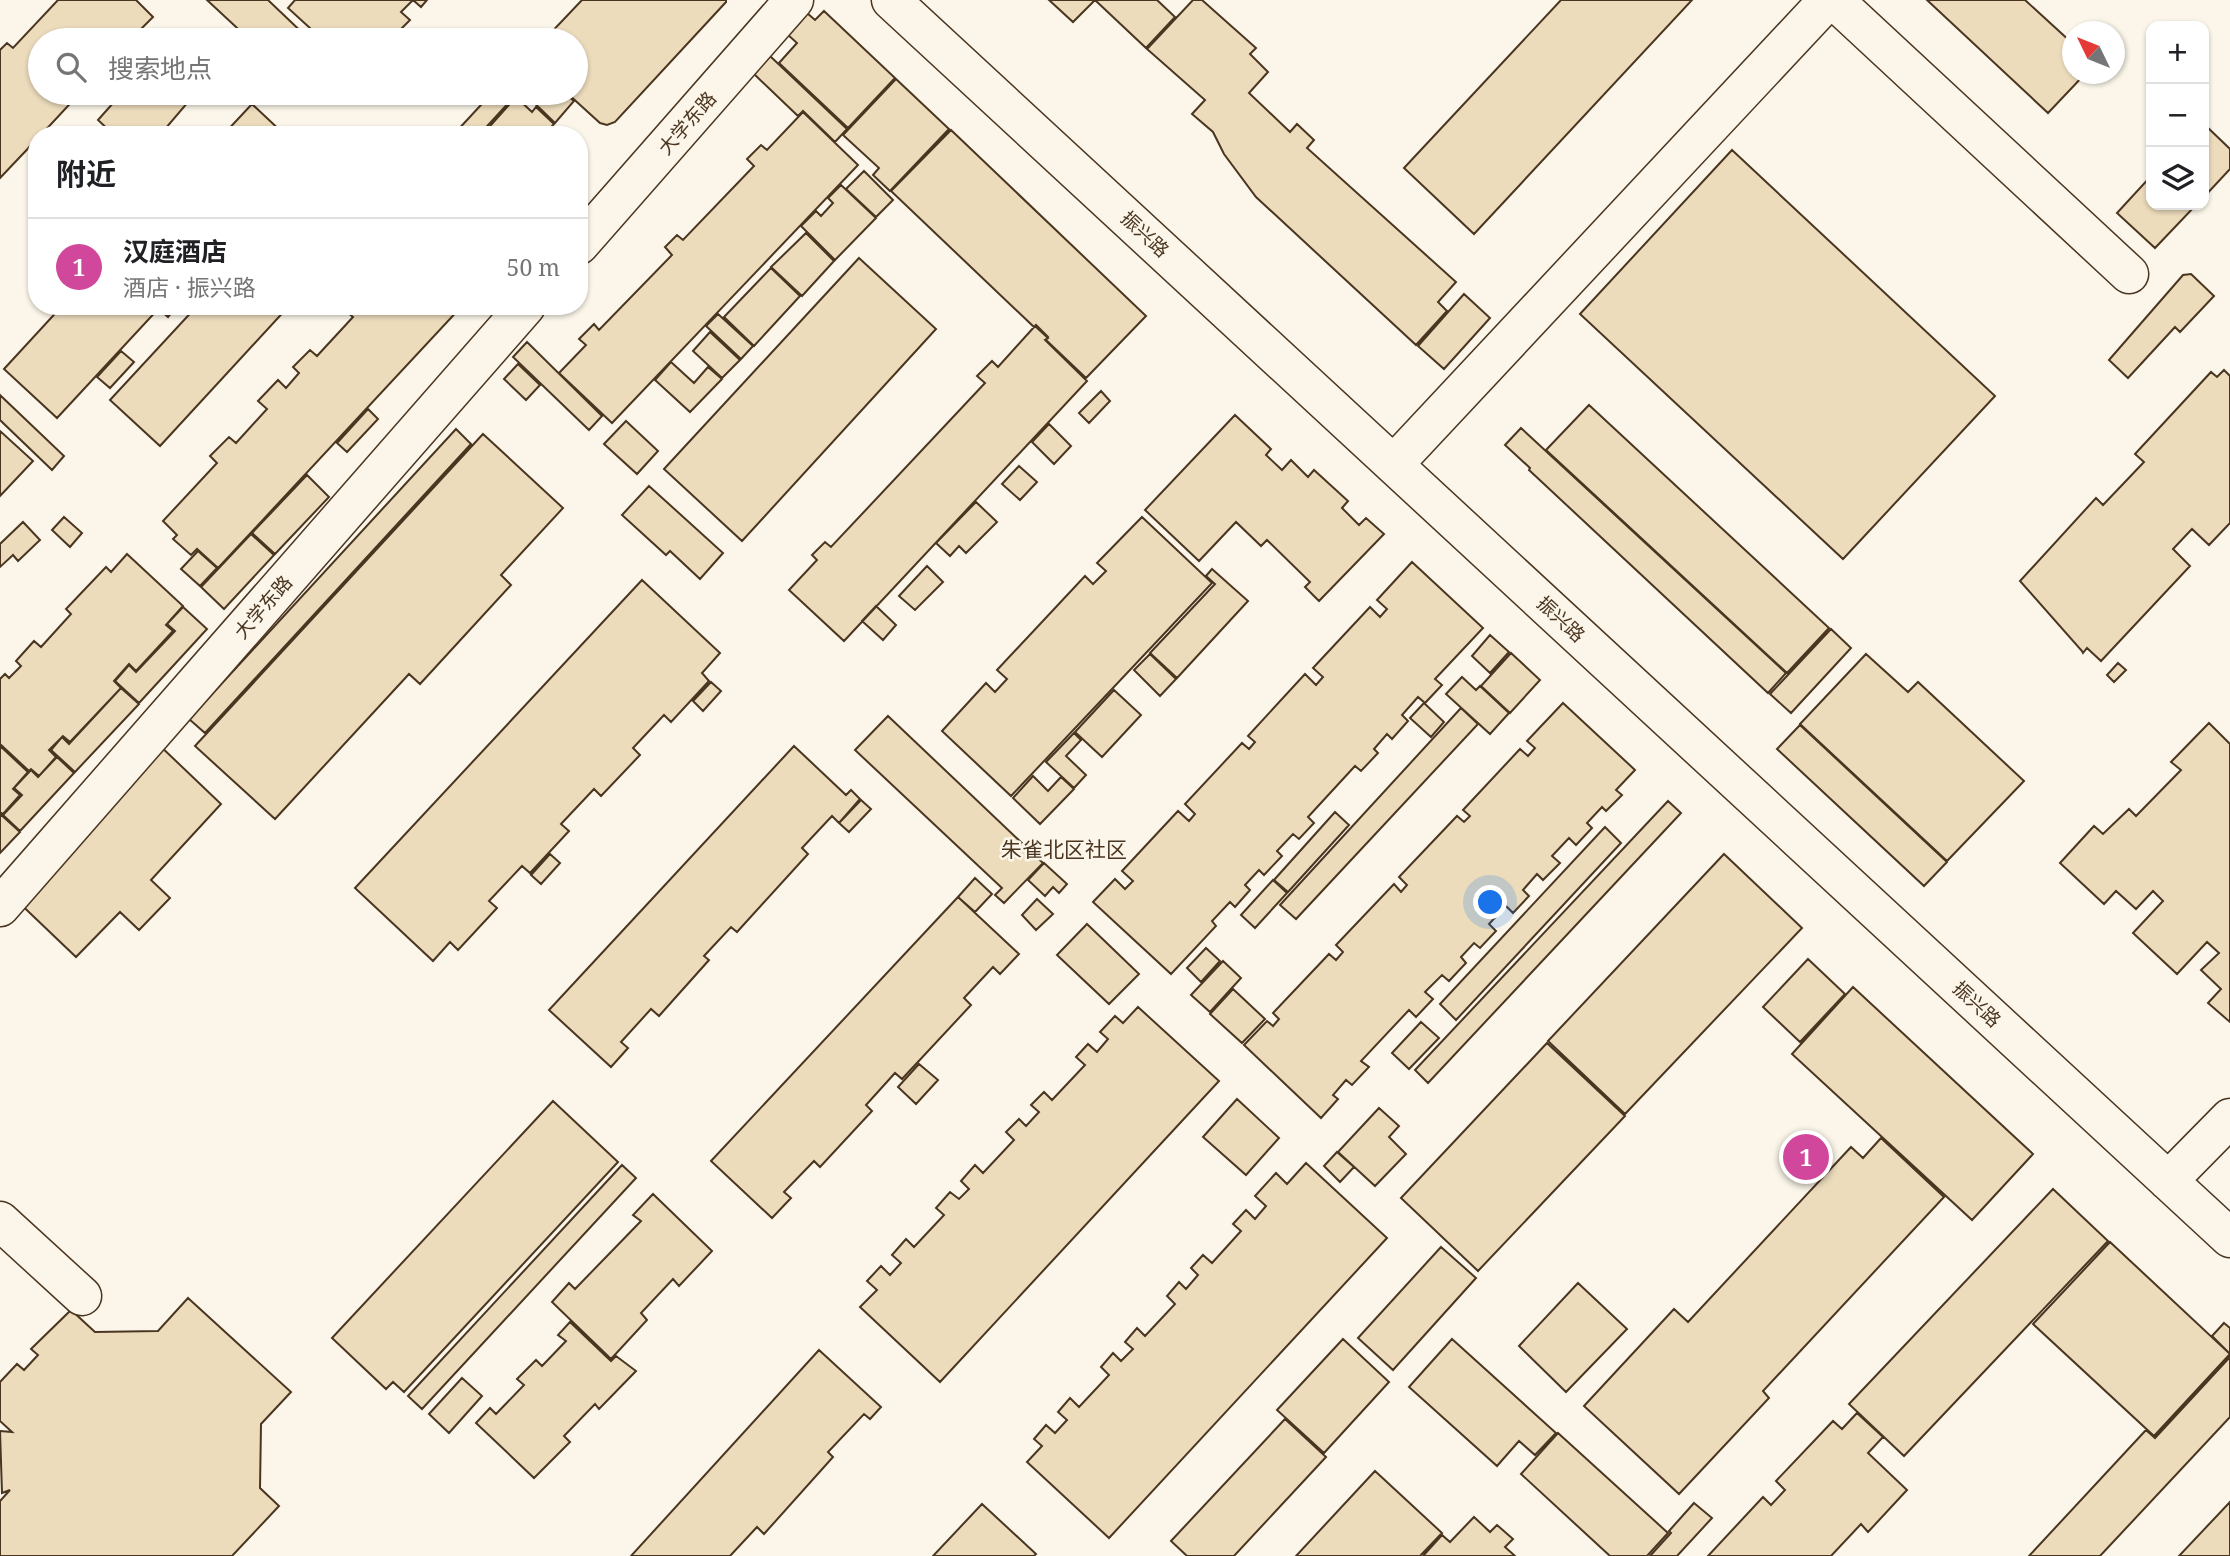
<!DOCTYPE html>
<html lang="zh">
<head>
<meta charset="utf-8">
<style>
  body { margin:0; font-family:"Noto Serif","Noto Sans SC",serif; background:#f6f6f6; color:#202124 }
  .controls { position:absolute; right:21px; top:21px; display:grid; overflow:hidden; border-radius:14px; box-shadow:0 2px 5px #0004 }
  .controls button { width:63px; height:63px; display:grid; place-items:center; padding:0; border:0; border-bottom:2px solid #e0e0e0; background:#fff; color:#202124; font:35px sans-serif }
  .compass { position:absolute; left:2062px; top:21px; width:63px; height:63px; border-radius:50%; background:#fff; box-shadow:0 2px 5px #0004; rotate:313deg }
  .you { position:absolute; left:1491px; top:903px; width:24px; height:24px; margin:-18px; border:5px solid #fff; border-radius:50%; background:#1a73e8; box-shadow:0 0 0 10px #1a73e833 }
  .badge { display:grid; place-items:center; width:46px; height:46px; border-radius:50%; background:#7c3aed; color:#fff; font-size:23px; font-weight:700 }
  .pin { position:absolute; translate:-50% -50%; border:4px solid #fff; box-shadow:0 2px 7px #0006 }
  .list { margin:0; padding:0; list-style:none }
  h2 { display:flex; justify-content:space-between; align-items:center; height:91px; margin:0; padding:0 28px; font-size:30px }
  h2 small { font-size:23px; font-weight:400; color:#757577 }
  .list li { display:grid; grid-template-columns:46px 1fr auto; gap:21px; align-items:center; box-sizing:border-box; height:98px; padding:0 28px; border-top:2px solid #e0e0e0 }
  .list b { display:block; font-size:26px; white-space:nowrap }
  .list p { margin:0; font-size:23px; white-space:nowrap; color:#757577 }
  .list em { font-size:23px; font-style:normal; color:#757577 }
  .icon { flex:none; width:38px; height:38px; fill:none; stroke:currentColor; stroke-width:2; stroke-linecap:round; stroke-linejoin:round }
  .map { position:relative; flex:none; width:2230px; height:1556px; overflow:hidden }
  .search { position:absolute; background:#fff; box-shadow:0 2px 5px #0004; left:28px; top:28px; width:560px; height:77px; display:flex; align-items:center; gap:18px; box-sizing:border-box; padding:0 24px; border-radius:38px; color:#757577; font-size:26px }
  .panel { position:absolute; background:#fff; box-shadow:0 2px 5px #0004; left:28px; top:126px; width:560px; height:189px; border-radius:28px }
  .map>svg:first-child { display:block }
  .building { fill:#ecdcbc; stroke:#4a3520; stroke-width:2 }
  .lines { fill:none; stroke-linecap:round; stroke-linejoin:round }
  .minor-casing { stroke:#4a3520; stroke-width:41 }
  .minor { stroke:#fbf6e9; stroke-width:38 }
  .labels { text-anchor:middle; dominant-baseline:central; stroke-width:5; stroke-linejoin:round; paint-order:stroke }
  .street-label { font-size:19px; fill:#4a3520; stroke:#fbf6e9 }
  .neighbourhood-label { font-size:21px; fill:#4a3520; stroke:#fbf6e9 }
</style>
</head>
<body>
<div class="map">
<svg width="2230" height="1556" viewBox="0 0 2230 1556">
  <rect width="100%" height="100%" fill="#fbf6e9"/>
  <path class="building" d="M58,0h78l17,17 -23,23h-90v53h40l-39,42h-4v4l-37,39v-128l7,-7 6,5z
    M207,0h61l42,40h-60z
    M295,0h118l-12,12 9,8 -19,19 -8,-8 -8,9h-52l-35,-32z
    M413,0h14l-6,7z
    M582,0h144v2l-111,120 -8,3 -7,-2 -33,-30h9v-53h-32z
    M1049,0h108l18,17 -29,31 -51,-48 -22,22z
    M1193,0h9l54,48 -6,6 18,18 -19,21 41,39 7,-8 17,16 -7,8 149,134 -18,20 9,9 -31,34 -160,-148 -32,-43 -11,-22 -21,-18 13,-14 -58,-51z
    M1561,0h131l-218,234 -70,-66z
    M1927,0h98l47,43v31h13l-37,39z
    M824,11l71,67 -47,50 -69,-65 18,-20 -10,-9 20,-21 8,7z
    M770,56l77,73 -12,13 -32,-31 -5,5 -45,-43z
    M896,79l53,50 -59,62 -17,-16 6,-7 -36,-33z
    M122,93h57l10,8 -29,34h-46l-16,-15z
    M492,93h18l4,4 -35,38 -24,-2z
    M512,93h52l10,8 -19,22 -31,-30 -5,5z
    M516,97l16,15 4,-5 18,17 -10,11h-62z
    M252,104l33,31h-62z
    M803,112l55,53 -246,258 -53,-50 27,-28 -7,-6 15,-15 5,6 73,-75 -7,-8 12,-12 6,5 71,-74 -7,-7 14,-14 6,5z
    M2204,124l26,25v20l-26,28z
    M951,130l195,186 -60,62 -40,-38 2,-3 -12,-12 -2,2 -143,-136z
    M1732,150l263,246 -152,163 -263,-245z
    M864,171l29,29 -17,17 -30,-28z
    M2151,176v29h45l-41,43 -38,-35z
    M841,185l35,33 -41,42 -34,-34 15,-15 5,5 12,-13 -5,-5z
    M806,233l28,28 -32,35 -31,-29z
    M859,258l77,71 -194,212 -78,-72z
    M771,268l29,28 -46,50 -30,-29z
    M2191,274l23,22 -34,36 -5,-5 -47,51 -19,-18 74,-85z
    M1464,294l26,24 -46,51 -26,-23z
    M62,306h99l-104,112 -53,-49z
    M164,306h13l-9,11 -8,-7z
    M197,306h92l-129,140 -50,-46z
    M350,306h112l-244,262 -21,-19 -6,6 -18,-16 4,-4 -14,-14 54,-58 -7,-7 19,-19 7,6 31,-34 -9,-8 20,-21 8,8 13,-15 -6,-6 17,-17 7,6 36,-39 -7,-6z
    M718,314l35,32 -12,13 -35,-33z
    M1035,326l13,12 -3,2 42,41 -243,260 -55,-51 28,-30 -5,-5 13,-13 6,5 154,-164 -8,-7 15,-15 6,6z
    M710,332l30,28 -18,18 -29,-27z
    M527,342l75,74 -13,14 -76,-73z
    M121,351l13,11 -24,26 -13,-11z
    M671,362l23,21 14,-16 14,12 -32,33 -35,-32z
    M518,364l22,21 -14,15 -22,-21z
    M2224,370l6,6v147l-21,22 -17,-16 -19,20 17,17 -89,95 -14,-13 -4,5 -1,-2 -62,-70 76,-83 7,7 41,-43 -9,-8 76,-82 6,5z
    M1101,391l9,10 -21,22 -10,-10z
    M0,395l64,61 -12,14 -52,-50z
    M1589,405l240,223 -42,45 -241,-223z
    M368,409l10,10 -31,33 -10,-9z
    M1235,415l36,34 -5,6 16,15 9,-10 17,17 6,-7 34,31 -6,7 17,17 7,-7 18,16 -65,67 -14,-14 5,-5 -43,-42 -6,6 -25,-24 -37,39 -54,-51z
    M626,421l32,30 -21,23 -33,-30z
    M1049,424l22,22 -17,18 -22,-22z
    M1521,428l265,245 -18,20 -239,-223 1,-2 -25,-23z
    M456,429l15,15 -266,289 -16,-14z
    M0,431l33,30 -33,35z
    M483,434l80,74 -62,67 10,10 -91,99 -11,-10 -134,145 -80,-73z
    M1019,466l18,16 -17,18 -18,-16z
    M307,475l22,22 -54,57 -23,-21z
    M649,486l74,67 -23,26 -30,-28 -4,4 -44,-40z
    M976,502l21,20 -31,31 -7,-7 -9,10 -14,-13z
    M64,517l18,16 -12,14 -18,-17z
    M1142,517l70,66 -201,213 -69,-65 44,-48 9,9 12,-13 -10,-9 88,-94 8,8 13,-13 -9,-8z
    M23,522l17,18 -22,21 -5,-6 -13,12v-23z
    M251,534l23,21 -50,54 -23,-22z
    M198,551l19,17 -17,18 -19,-17z
    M127,554l56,52 -17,19 7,6 -37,40 -7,-7 -15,17 7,7 -51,54 -7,-6 -14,14 7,7 -17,19 -8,-7 -2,2 -29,-27v-65l5,-5 4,4 12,-12 -5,-5 18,-20 7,6 30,-33 -5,-5 40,-42 5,5z
    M1412,562l71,66 -48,51 7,6 -17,18 -7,-6 -16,18 6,6 -16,18 -5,-5 -13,15 4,4 -17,18 -6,-5 -47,51 6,6 -15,16 -6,-5 -16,17 5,5 -18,19 -5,-5 -14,15 5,5 -15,17 -5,-5 -18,19 4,5 -45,48 -78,-72 22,-23 10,10 8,-8 -11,-10 56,-60 11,10 6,-7 -10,-10 57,-61 7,6 6,-7 -7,-6 57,-62 11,11 7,-8 -10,-9 57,-61 10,10 7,-8 -10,-9z
    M927,566l16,16 -28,28 -16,-14z
    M1212,569l36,32 -71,77 -27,-25 65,-69 -9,-8z
    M642,580l78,73 -18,20 7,8 -38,41 -7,-7 -31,33 7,7 -39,41 -7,-7 -33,35 8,7 -39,42 -8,-7 -33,35 8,7 -39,42 -8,-8 -17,19 -78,-73z
    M876,606l20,19 -13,15 -21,-19z
    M183,607l24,22 -68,74 -24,-22 14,-16 7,7 39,-41 -8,-7z
    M1831,629l20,19 -60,65 -21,-19z
    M1490,635l19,17 -19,21 -18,-17z
    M1511,653l29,27 -30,33 -29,-27z
    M1150,654l26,25 -16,17 -26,-26z
    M1866,654l42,38 10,-10 106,99 -77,80 -147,-137z
    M2118,663l8,7 -12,12 -7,-7z
    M1462,677l14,13 4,-4 29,27 -19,21 -44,-40z
    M711,682l10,9 -18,20 -10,-10z
    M121,688l18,16 -64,68 -24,-22 11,-13 7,7z
    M1114,690l27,25 -39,42 -27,-25z
    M1424,703l20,19 -13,15 -21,-19z
    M1563,703l72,67 -19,20 6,5 -16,16 -4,-4 -15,16 5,5 -16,17 -7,-7 -17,18 8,7 -17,17 -6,-6 -14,16 6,6 -16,17 -7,-7 -17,18 7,7 -16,17 -6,-5 -13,14 5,6 -17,18 -7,-6 -17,17 8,7 -17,18 -7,-7 -48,51 8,6 -17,18 -6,-5 -13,15 5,4 -17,19 -77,-73 23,-24 6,5 6,-7 -6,-6 56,-59 7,6 7,-8 -7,-7 58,-61 7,8 6,-7 -8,-8 58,-61 7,6 6,-6 -7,-6 57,-61 8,7 7,-8 -8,-7z
    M1461,708l17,16 -182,195 -16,-14z
    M888,716l155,147 -39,40 -9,-8 7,-7 -147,-138z
    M2209,723l21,21v278l-22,-19 13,-14 -20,-19 18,-17 -12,-11 -30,32 -44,-41 30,-32 -10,-10 -17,18 -20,-18 -12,13 -44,-41 34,-37 9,8 26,-25 7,7 45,-46 -10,-8z
    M1800,725l147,137 -23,24 -147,-137z
    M1074,733l7,7 -15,16 20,19 -12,13 -28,-26z
    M156,742l65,62 -70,76 19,18 -31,32 -19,-18 -44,45 -65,-62z
    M0,746l28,26 -15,17 7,6 -17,19 -3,-2z
    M794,746l52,49 5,-5 9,9 -21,24 -7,-7 -30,32 6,6 -71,78 -6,-5 -27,29 5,4 -50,56 -8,-7 -30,33 7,6 -17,19 -62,-57z
    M57,757l17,16 -54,58 -17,-16 19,-20 -8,-7 17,-18 7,7z
    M1033,776l15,15 13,-14 13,12 -34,35 -27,-26z
    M861,800l10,9 -22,23 -10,-9z
    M1668,801l13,12 -253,270 -13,-13z
    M1335,812l14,13 -61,67 -14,-12z
    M0,814l20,18 -20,21z
    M1605,827l16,16 -165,177 -16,-16z
    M550,854l10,9 -19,21 -10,-9z
    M1724,854l78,74 -177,186 -77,-73z
    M1044,863l23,21 -8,9 -6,-6 -8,9 -17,-16z
    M975,878l17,16 -17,18 -17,-15z
    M1273,880l14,13 -32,35 -14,-13z
    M958,897l61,57 -19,20 -7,-7 -29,31 7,7 -69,74 -7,-6 -29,32 6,6 -52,56 -6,-6 -30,31 7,6 -19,20 -61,-57z
    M1037,899l16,15 -17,16 -14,-15z
    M1087,924l52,50 -30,30 -52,-49z
    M1206,948l14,13 -19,21 -14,-14z
    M1808,959l37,35 -45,48 -37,-35z
    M1223,961l18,17 -31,34 -19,-17z
    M1853,987l180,167 -61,66 -180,-166z
    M1233,989l32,30 -23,24 -32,-29z
    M1138,1007l81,74 -279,301 -80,-75 17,-17 -10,-9 14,-15 9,9 11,-12 -9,-8 14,-16 8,8 30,-32 -8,-7 14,-16 9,7 10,-10 -8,-8 14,-16 8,8 31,-33 -8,-8 13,-13 7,7 13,-14 -8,-7 13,-13 8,8 33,-35 -9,-8 12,-13 9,8 11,-13 -8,-7 15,-16 8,7z
    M1421,1022l18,16 -30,31 -17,-16z
    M1547,1043l78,73 -147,155 -77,-73z
    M919,1064l19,16 -22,24 -18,-17z
    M1237,1099l42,39 -33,37 -43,-38z
    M553,1101l65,61 -214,230 -11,-10 -7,7 -54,-51z
    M1379,1108l20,18 -10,11 17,17 -31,32 -37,-34z
    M1881,1138l63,59 -181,194 6,7 -90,96 -95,-88 90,-97 14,13 163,-175 12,11z
    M1337,1152l17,15 -14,15 -16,-16z
    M1306,1163l81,75 -278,300 -82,-76 15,-16 -8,-7 12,-14 9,8 12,-13 -9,-8 12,-14 9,9 30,-32 -8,-8 12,-14 8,8 12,-12 -8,-7 12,-14 8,8 30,-32 -8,-8 12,-14 7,7 12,-14 -7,-7 12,-13 9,8 29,-32 -8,-7 13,-14 9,9 11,-13 -11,-10 21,-23 11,11z
    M622,1165l14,13 -214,231 -14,-13z
    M2053,1189l55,52 -204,215 -55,-52z
    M653,1194l59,57 -33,35 -6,-7 -32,34 6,7 -36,39 -59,-57 17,-19 6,6 66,-68 -8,-6z
    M2110,1242l120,112 -76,82 -121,-112z
    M1441,1247l35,31 -83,92 -35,-32z
    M1578,1283l49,46 -61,63 -47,-46z
    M188,1298l103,94 -30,32 -1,64 19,18 -47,50h-232v-55l10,-11 -8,3 -2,-62 12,1 -12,-11v-39l17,-18 7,6 14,-15 -7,-6 40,-39 24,22 63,-1z
    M570,1322l41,39 5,-5 20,15 -37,38 -4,-5 -31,32 6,6 -36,36 -58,-55 14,-15 6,6 28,-29 -7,-6 19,-19 6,6 24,-25 -8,-6z
    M2224,1323l6,5v26l-18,-18z
    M1343,1339l46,43 -65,71 -47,-43z
    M1452,1339l104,94 -21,22 -16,-14 -22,25 -88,-79z
    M819,1350l62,57 -11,12 -6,-5 -36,38 5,5 -69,77 -7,-7 -27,29h-99z
    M2230,1357v60l-130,139h-71l117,-126 9,8z
    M462,1378l20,18 -33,37 -20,-19z
    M1857,1413l26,24 -15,16 39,37 -39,42 -7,-8 -30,32h-123l55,-59 8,8 14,-15 -9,-9 57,-60 9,8z
    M1285,1419l41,38 -92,99h-47l-16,-15z
    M1558,1433l110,100 -21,23h-37l-89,-82z
    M1375,1471l67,62 -22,23h-124z
    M2230,1502v54h-51z
    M1694,1503l18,15 -35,38h-27l21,-23 -2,-2z
    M982,1504l54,50 -2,2h-101z
    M1474,1517l16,15 7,-7 16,14 -8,8 10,9h-92l19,-21 8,7z"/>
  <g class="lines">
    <defs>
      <path id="minor" d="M891,0l1339,1238
        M1834,0l295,274
        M579,245l215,-245
        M1394,464l434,-464
        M0,907l526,-601
        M2168,1181l62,-63
        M0,1221l82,75"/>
    </defs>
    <use href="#minor" class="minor-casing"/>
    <use href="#minor" class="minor"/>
  </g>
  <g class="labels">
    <g class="street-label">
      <text transform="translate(687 123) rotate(-49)">大学东路</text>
      <text transform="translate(1145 234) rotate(43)">振兴路</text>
      <text transform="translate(263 607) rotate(-49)">大学东路</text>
      <text transform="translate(1561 619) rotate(43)">振兴路</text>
      <text transform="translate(1977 1004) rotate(43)">振兴路</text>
    </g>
    <g class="neighbourhood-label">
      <text x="1064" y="849">朱雀北区社区</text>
    </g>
  </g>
</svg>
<div class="controls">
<button>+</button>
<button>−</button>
<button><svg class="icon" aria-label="layers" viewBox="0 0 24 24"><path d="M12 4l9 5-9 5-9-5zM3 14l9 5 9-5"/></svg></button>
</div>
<svg class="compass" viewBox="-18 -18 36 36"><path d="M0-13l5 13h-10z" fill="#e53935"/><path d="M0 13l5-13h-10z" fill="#757577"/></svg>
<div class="you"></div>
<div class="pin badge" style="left:1806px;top:1157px;background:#d1479c">1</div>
<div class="search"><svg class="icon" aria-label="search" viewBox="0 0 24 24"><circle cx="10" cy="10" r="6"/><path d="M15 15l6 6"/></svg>搜索地点</div>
<section class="panel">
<h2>附近<small></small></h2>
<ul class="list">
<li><span class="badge" style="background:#d1479c">1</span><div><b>汉庭酒店</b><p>酒店 · 振兴路</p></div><em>50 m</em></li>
</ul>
</section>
</div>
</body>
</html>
